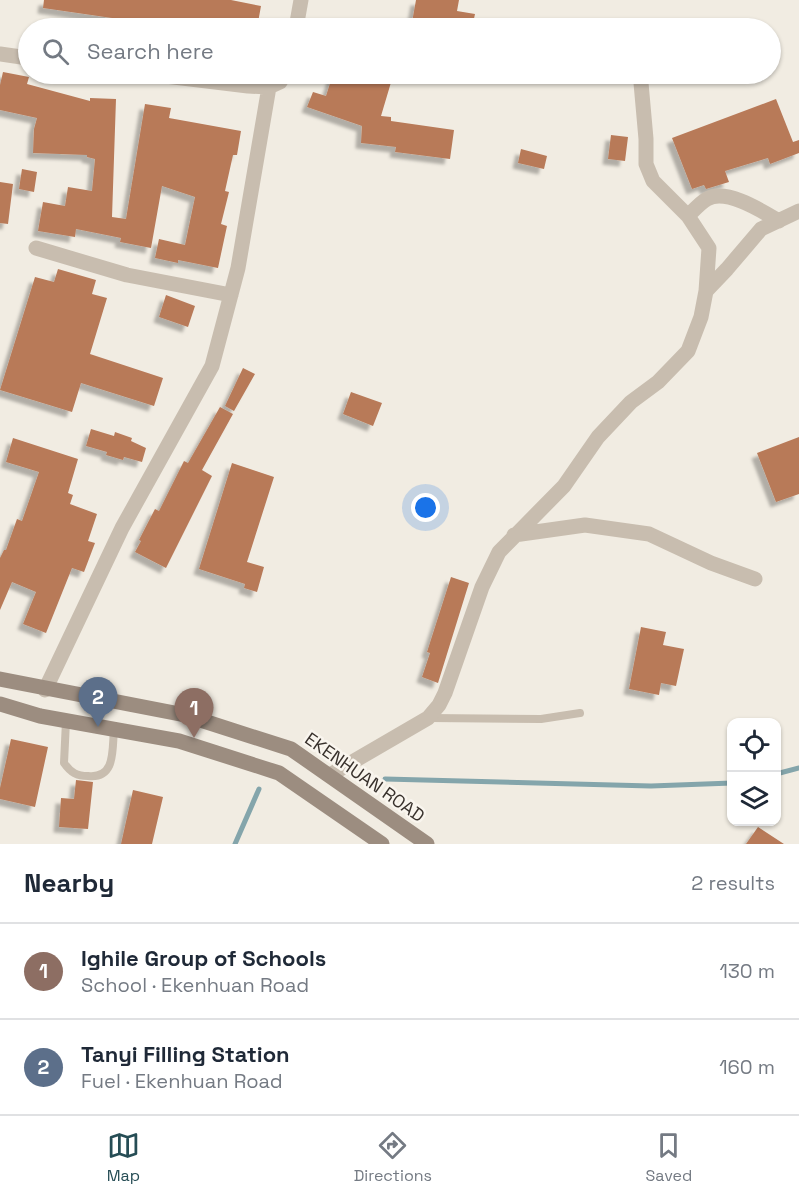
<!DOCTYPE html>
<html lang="en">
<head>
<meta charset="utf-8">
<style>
  body { margin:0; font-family:"Space Grotesk",sans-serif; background:#f6f6f7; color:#1f2937 }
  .controls { position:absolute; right:18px; bottom:18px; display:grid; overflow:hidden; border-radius:12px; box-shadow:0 2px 4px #0004 }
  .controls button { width:54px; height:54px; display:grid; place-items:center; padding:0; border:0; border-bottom:2px solid #e0e1e3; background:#fff; color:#1f2937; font:30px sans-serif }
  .you { position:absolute; left:426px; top:508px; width:21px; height:21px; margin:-15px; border:4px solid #fff; border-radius:50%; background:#1a73e8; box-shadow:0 0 0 9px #1a73e833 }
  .badge { display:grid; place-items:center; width:39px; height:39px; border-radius:50%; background:#264d55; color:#fff; font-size:20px; font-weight:700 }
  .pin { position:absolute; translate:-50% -50px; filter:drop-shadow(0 2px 3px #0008) }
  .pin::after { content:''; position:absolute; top:32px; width:21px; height:18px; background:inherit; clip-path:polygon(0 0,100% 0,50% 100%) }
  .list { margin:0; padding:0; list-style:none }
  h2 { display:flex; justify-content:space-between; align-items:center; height:78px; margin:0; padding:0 24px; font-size:26px }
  h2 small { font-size:20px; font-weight:400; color:#747a83 }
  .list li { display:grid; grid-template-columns:39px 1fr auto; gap:18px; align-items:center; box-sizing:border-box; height:96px; padding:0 24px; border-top:2px solid #e0e1e3 }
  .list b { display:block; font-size:22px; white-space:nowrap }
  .list p { margin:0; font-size:20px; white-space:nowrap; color:#747a83 }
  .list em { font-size:20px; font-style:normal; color:#747a83 }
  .icon { flex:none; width:33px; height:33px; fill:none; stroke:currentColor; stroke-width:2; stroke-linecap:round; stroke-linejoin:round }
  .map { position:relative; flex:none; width:799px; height:844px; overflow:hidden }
  .search { position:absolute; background:#fff; box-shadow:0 2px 4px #0004; left:18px; right:18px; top:18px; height:66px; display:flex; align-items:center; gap:15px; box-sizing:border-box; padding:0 21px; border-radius:33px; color:#747a83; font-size:22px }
  .sheet { height:270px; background:#fff }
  nav { display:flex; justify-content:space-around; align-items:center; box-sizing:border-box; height:84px; border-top:2px solid #e0e1e3; background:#fff; font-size:16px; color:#747a83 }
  nav a { display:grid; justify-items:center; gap:3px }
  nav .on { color:#264d55 }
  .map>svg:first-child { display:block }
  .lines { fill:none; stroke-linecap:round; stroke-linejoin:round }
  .stream { stroke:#84a5ab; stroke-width:5 }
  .building { fill:#b87a59; filter:url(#shadow) }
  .lane { stroke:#c8bdaf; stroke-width:8 }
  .street { stroke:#c8bdaf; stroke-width:15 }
  .secondary { stroke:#9c8d80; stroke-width:15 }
  .labels { text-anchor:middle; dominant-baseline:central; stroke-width:5; stroke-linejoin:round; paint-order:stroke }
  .street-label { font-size:18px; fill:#38312c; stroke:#f9f5ee }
</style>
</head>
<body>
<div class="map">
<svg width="799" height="844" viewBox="0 0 799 844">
  <defs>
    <filter id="shadow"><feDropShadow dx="-5.5" dy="5.5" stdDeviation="1.5" flood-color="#0004"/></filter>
  </defs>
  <rect width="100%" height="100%" fill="#f1ece2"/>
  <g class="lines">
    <path class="stream" d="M776,774l23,-6
      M385,779l266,7 81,-3
      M235,844l24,-55"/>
  </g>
  <path class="building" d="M44,0h187l30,6 -4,22h-53l-78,-8 -2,8h-15l3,-10 -69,-10z
    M416,0h43l-2,11 18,3 -3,14h-61z
    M3,72l26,5 -2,7 63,17v-3l26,1 -4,118 14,2 19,-115 26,4 -2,10 72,13 -4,24h-4l-8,36 4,1 -8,32 6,2 -9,42 -40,-8v3l-23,-5 4,-19 26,6 10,-48 -33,-11 -11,62 -31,-6 1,-4 -45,-9 -1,8 -37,-6 5,-29 22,4 3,-19 24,4 3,-32 -8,-2v-2l-54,-2 1,-24 3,-11 -37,-8v-25z
    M333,74h40l19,5 -11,37 10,1v4l63,9 -4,29 -55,-7 1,-5 -35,-4 1,-17 -55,-19 6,-15 13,4z
    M776,99l17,43 6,-2v13l-29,11 -2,-6 -43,13 4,11 -23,7 -2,-4 -12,4 -20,-51z
    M611,135l17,2 -3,24 -17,-2z
    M521,149l26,7 -3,13 -26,-6z
    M22,169l15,3 -3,20 -15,-3z
    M0,182l13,2 -5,40 -8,-1z
    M58,269l38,11 -4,14 15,4 -17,56 73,24 -9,28 -73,-23 -9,29 -72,-22 35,-113 19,5z
    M166,295l29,11 -7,21 -29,-10z
    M243,368l12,6 -21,37 -9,-5z
    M351,392l31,11 -9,23 -30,-12z
    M220,407l13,7 -31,56 10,6 -46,92 -31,-16 6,-11 -2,-1 16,-31 4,2 25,-50 4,2z
    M91,429l23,7 1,-4 17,6 -1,3 15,7 -4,14 -18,-5 -1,3 -17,-5 1,-3 -21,-6z
    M799,437v57l-23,8 -19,-49z
    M13,438l65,21 -10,34 5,2 -3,9 27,10 -9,27 7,2 -11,29 -12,-4 -26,65 -23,-9 13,-32 -24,-10 -12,28v-52l4,-8h2l11,-31 5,2 17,-49 -33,-10z
    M232,463l42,14 -27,85 17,5 -7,25 -13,-4 1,-4 -46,-15z
    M451,577l18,6 -31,100 -16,-6 8,-24 -3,-1z
    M641,627l25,5 -3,13 21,4 -8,37 -15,-3 -2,12 -30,-6z
    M11,739l37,8 -13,60 -35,-8v-11z
    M76,780l17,2 -5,47 -29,-2 2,-29 13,1z
    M133,790l30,7 -11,47h-31z
    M758,827l26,17h-38z"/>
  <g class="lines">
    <path class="lane" d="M430,718l111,1 39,-6
      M66,721l-2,42c7,10 13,13 24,13 28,3 24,-26 26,-47"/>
    <path class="street" d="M296,28l5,-28
      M0,54l28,4
      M149,74l99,12 21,1 11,-5 5,-8
      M641,83l5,56v25l7,17 35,35 21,32 -3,43
      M688,216c6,-6 12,-13 19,-17 19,-11 55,12 72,22
      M36,248l91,27 104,20
      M514,535l71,-10 64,9 62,29 44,16
      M45,690l77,-162 90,-162 26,-98 31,-181
      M330,775l98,-57 11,-13 6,-12 37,-106 17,-35 65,-66 34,-49 33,-35 27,-20 30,-31 13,-34 5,-26 21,-22 34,-40 38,-18"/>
    <path class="secondary" d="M0,679l185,36 106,34 136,95
      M0,704l40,12 139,25 100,32 103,71"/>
  </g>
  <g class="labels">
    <g class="street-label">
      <text transform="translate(365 777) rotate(35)">EKENHUAN ROAD</text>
    </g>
  </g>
</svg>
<div class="controls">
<button><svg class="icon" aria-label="locate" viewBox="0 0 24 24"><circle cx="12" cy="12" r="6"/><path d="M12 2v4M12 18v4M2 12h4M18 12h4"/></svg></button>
<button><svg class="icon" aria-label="layers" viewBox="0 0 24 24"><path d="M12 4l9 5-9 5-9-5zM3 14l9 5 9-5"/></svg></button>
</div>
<div class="you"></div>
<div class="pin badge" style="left:194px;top:738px;background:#8d6e63">1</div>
<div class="pin badge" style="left:98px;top:727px;background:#5c6f8a">2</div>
<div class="search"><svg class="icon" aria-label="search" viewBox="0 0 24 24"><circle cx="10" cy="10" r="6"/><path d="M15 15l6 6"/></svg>Search here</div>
</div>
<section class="sheet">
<h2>Nearby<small>2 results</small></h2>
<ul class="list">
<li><span class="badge" style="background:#8d6e63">1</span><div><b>Ighile Group of Schools</b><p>School · Ekenhuan Road</p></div><em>130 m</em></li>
<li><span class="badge" style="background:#5c6f8a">2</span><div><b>Tanyi Filling Station</b><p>Fuel · Ekenhuan Road</p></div><em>160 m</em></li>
</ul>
</section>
<nav>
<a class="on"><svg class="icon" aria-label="map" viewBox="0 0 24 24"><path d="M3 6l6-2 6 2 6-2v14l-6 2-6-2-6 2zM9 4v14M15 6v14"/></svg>Map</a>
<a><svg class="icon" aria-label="directions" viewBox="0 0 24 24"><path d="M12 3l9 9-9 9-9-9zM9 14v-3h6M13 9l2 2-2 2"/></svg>Directions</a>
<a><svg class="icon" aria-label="saved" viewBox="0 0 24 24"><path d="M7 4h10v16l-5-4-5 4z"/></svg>Saved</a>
</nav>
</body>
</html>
